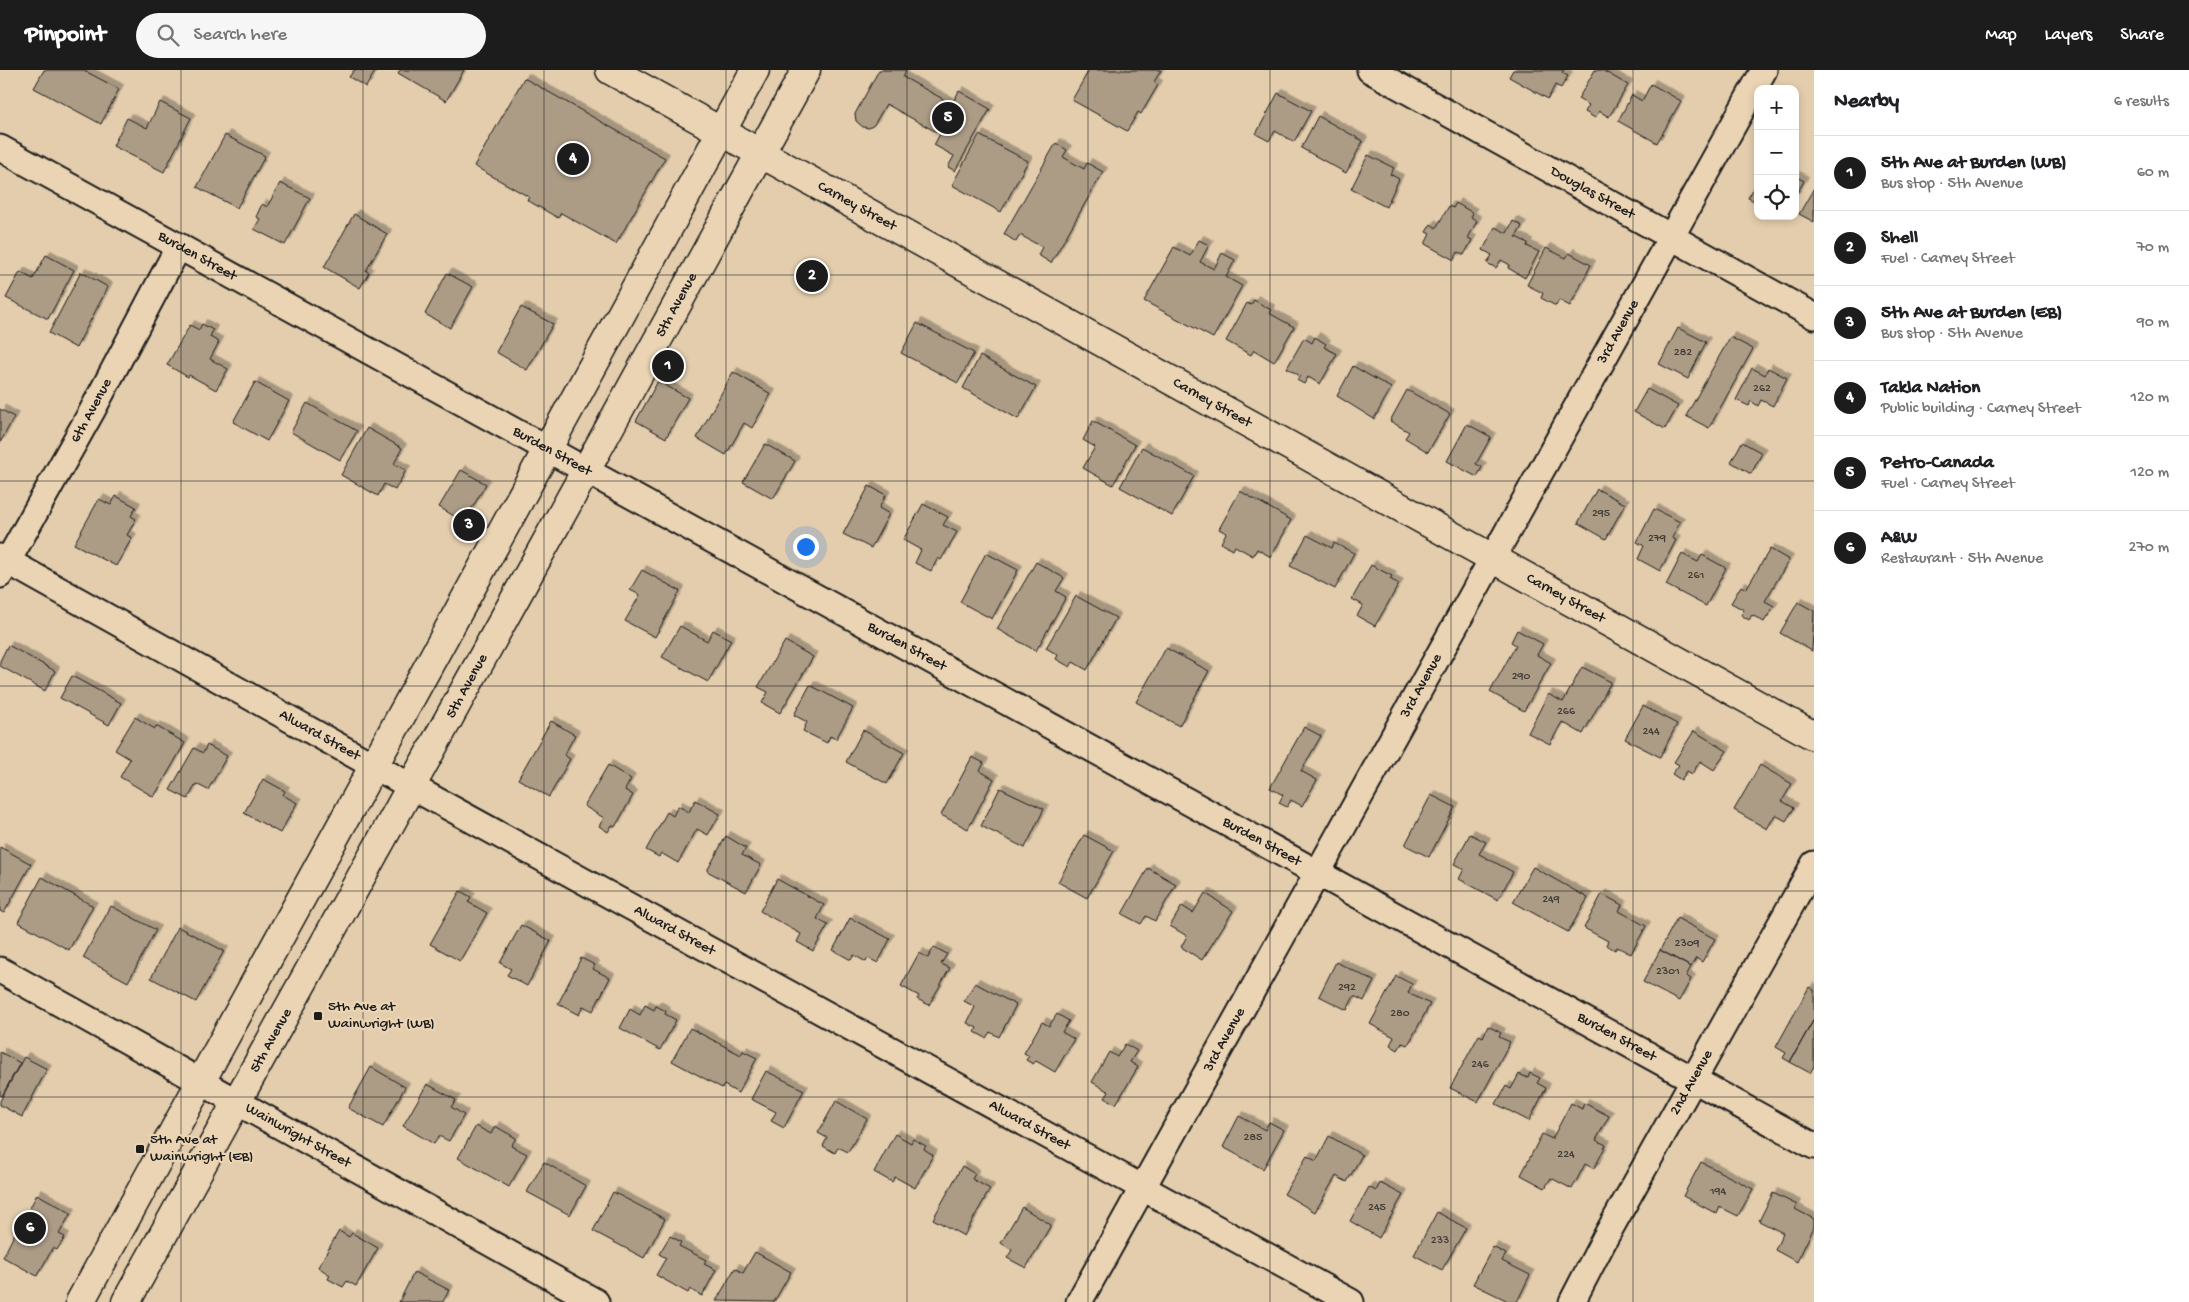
<!DOCTYPE html>
<html lang="en">
<head>
<meta charset="utf-8">
<style>
  body { margin:0; font-family:"Gochi Hand",sans-serif; background:#f6f6f6; color:#202124 }
  .controls { position:absolute; right:15px; top:15px; display:grid; overflow:hidden; border-radius:10px; box-shadow:0 2px 8px #0003 }
  .controls button { width:45px; height:45px; display:grid; place-items:center; padding:0; border:0; border-bottom:1px solid #e0e0e0; background:#fff; color:#202124; font:25px sans-serif }
  .you { position:absolute; left:805px; top:476px; width:18px; height:18px; margin:-12px; border:4px solid #fff; border-radius:50%; background:#1a73e8; box-shadow:0 0 0 8px #1a73e833 }
  .badge { display:grid; place-items:center; width:32px; height:32px; border-radius:50%; background:#1c1c1c; color:#fff; font-size:16px; font-weight:700 }
  .pin { position:absolute; translate:-50% -50%; border:2px solid #fff; box-shadow:0 1px 5px #0006 }
  .list { margin:0; padding:0; list-style:none }
  h2 { display:flex; justify-content:space-between; align-items:center; height:65px; margin:0; padding:0 20px; font-size:21px }
  h2 small { font-size:16px; font-weight:400; color:#757577 }
  .list li { display:grid; grid-template-columns:32px 1fr auto; gap:15px; align-items:center; box-sizing:border-box; height:75px; padding:0 20px; border-top:1px solid #e0e0e0 }
  .list b { display:block; font-size:19px; white-space:nowrap }
  .list p { margin:0; font-size:16px; white-space:nowrap; color:#757577 }
  .list em { font-size:16px; font-style:normal; color:#757577 }
  .icon { flex:none; width:28px; height:28px; fill:none; stroke:currentColor; stroke-width:2; stroke-linecap:round; stroke-linejoin:round }
  .map { position:relative; flex:none; width:1814px; height:1232px; overflow:hidden }
  header { display:flex; align-items:center; gap:30px; box-sizing:border-box; height:70px; padding:0 25px; background:#1c1c1c; color:#fff }
  header strong { font-size:24px }
  nav { display:flex; gap:28px; margin-inline-start:auto; font-size:18px }
  .search { width:350px; height:45px; background:#f6f6f6; display:flex; align-items:center; gap:12px; box-sizing:border-box; padding:0 18px; border-radius:28px; color:#757577; font-size:19px }
  main { display:flex }
  aside { flex:1; background:#fff }
  .map>svg:first-child { display:block }
  .building { fill:#ac9b85; stroke:#1c1c1c; filter:url(#shadow) }
  .lines { fill:none; stroke-linecap:round; stroke-linejoin:round }
  .street-casing { stroke:#1c1c1c; stroke-width:29 }
  .secondary-casing { stroke:#1c1c1c; stroke-width:31 }
  .street { stroke:#ebd4b3; stroke-width:25 }
  .secondary { stroke:#ebd4b3; stroke-width:28 }
  .grid { fill:none; stroke:#1c1c1c; stroke-width:1; stroke-opacity:0.55 }
  .poi-dot { fill:#1c1c1c; stroke:#ebd4b3; stroke-width:2 }
  .labels { text-anchor:middle; dominant-baseline:central; stroke-width:4.5; stroke-linejoin:round; paint-order:stroke }
  .number-label { font-size:12px; fill:#403c36 }
  .street-label { font-size:15px; fill:#1c1c1c; stroke:#ebd4b3 }
  .poi-label { font-size:15px; fill:#1c1c1c; stroke:#ebd4b3; text-anchor:start }
</style>
</head>
<body>
<header>
<strong>Pinpoint</strong>
<div class="search"><svg class="icon" aria-label="search" viewBox="0 0 24 24"><circle cx="10" cy="10" r="6"/><path d="M15 15l6 6"/></svg>Search here</div>
<nav><a>Map</a><a>Layers</a><a>Share</a></nav>
</header>
<main>
<div class="map">
<svg width="1814" height="1232" viewBox="0 0 1814 1232">
  <defs>
    <filter id="shadow"><feDropShadow dx="4.5" dy="-4.5" stdDeviation="0" flood-color="#0004"/></filter>
  </defs>
  <rect width="100%" height="100%" fill="#e3cdad"/>
  <filter id="ink" filterUnits="userSpaceOnUse"><feTurbulence type="fractalNoise" baseFrequency=".02" numOctaves="2"/><feDisplacementMap in="SourceGraphic" scale="10" xChannelSelector="R" yChannelSelector="G"/><feConvolveMatrix kernelMatrix="1 2 1 2 8 2 1 2 1" color-interpolation-filters="sRGB"/></filter>
  <g filter="url(#ink)">
    <path class="building" d="M44,0h39l36,19 -18,35 -67,-36z
      M354,0h22l-10,17 -17,-10z
      M400,0h64l-18,31 -48,-28z
      M879,0h27l-3,7 49,27 7,-13 31,18 -35,62 -7,-4 6,-11 -20,-11 6,-11 -54,-30 -12,21 -5,3 -6,-1 -7,-6 -1,-7z
      M1089,0h72l-7,12 4,3 -17,29 -3,-2 -11,19 -55,-31z
      M1513,0h51l-2,3 6,3 -7,12 -6,-3 -7,14 -39,-22z
      M1595,0h7l26,15 -19,32 -10,-6 -4,7 -10,-6 4,-7 -11,-6z
      M524,8l141,80 -49,86 -55,-31 -3,5 -31,-18 2,-3 -55,-31z
      M1651,14l30,17 -24,42 -39,-22 14,-26 10,6z
      M1278,23l33,18 -17,31 -19,-11 -6,10 -13,-7z
      M160,32l31,16 -27,54 -51,-26 14,-28 20,10z
      M1318,46l45,25 -17,32 -45,-25z
      M225,65l40,21 -28,52 -40,-21z
      M979,65l49,26 -27,51 -49,-27z
      M1056,73l11,7 -4,7 21,12 3,-6 16,9 -52,91 -13,-8 4,-8 -22,-12 -4,7 -12,-8z
      M1368,85l26,13 -4,6 9,5 -13,28 -35,-18z
      M1795,106l9,5 -9,16z
      M1758,111v22l-10,-5z
      M280,113l30,15 -25,47 -31,-16 6,-10 -4,-2 6,-13 5,3z
      M1814,118v34l-15,-8z
      M1456,133l17,10 -2,4 6,4 -9,17 4,2 -8,15 -6,-3 -4,8 -29,-16 5,-10 -4,-2 5,-8 5,4 13,-22 4,2z
      M354,144l33,20 -21,37 3,2 -9,15 -36,-21z
      M1513,151l9,5 -6,11 12,6 -1,3 12,6 -14,26 -17,-10 2,-3 -9,-5 -5,8 -9,-5 5,-8 -9,-5 12,-23 12,6z
      M1199,170l10,5 -9,17 14,7 8,-16 13,7 -9,17 16,9 -29,52 -69,-37 30,-54 16,9z
      M1546,178l20,10 3,-5 22,12 -21,41 -11,-6 -3,6 -15,-8 2,-5 -16,-8z
      M46,185l28,15 -26,49 -42,-21 14,-26 13,7z
      M81,202l27,15 -32,61 -27,-15z
      M447,203l26,14 -23,41 -25,-14z
      M1254,230l17,10 -2,3 25,14 -20,35 -20,-12 -3,5 -25,-14 21,-38 4,2z
      M521,237l32,17 -26,46 -31,-18z
      M917,253l57,30 -16,30 -57,-30z
      M202,254l11,6 -3,7 9,5 -9,17 18,10 -12,21 -27,-15 -1,2 -21,-12 23,-40 9,5z
      M1678,258l28,14 -18,37 -29,-15z
      M1315,267l11,7 -2,3 13,7 -17,30 -12,-7 -4,7 -7,-4 3,-4 -13,-8 17,-30 8,5z
      M1730,267l23,12 -44,79 -23,-12z
      M980,286l56,31 -18,32 -55,-31z
      M1353,296l38,22 -17,31 -37,-23z
      M1752,298l13,7 3,-7 19,10 -14,28 -12,-6 -3,6 -7,-5 -2,5 -13,-6z
      M733,302l38,22 -19,34 -8,-5 -18,32 -29,-17z
      M658,311l30,17 -22,40 -30,-17z
      M255,312l34,19 -22,40 -34,-19z
      M1647,319l31,17 -13,23 -31,-17z
      M1407,320l43,24 -22,38 -23,-14 4,-6 -19,-11z
      M307,333l50,28 -17,29 -49,-28z
      M0,339l14,8 -14,26z
      M1093,351l42,24 -22,40 -30,-17 12,-21 -12,-7z
      M1467,354l24,13 -15,27 6,3 -5,10 -30,-16z
      M367,358l35,20 -8,16 12,6 -11,20 -11,-6 -6,12 -37,-21z
      M1742,372l20,11 -11,21 -20,-12z
      M765,374l30,17 -22,38 -30,-17z
      M1142,377l52,29 -22,40 -52,-29z
      M461,400l25,14 -22,38 -25,-15z
      M869,416l17,9 -7,13 10,6 -18,34 -28,-14z
      M1597,419l28,15 -19,35 -28,-16z
      M1240,421l51,29 -20,37 -14,-8 -4,7 -18,-10 -2,4 -12,-7 5,-10 -7,-4z
      M116,426l20,11 -5,9 5,3 -9,16 5,3 -16,28 -42,-22 25,-45 12,6z
      M923,434l25,13 -5,8 14,7 -16,28 -3,-2 -7,13 -16,-8 6,-13 -18,-10z
      M1654,439l26,13 -8,16 4,2 -16,31 -22,-12 6,-13 -7,-4z
      M1307,465l25,13 2,-5 20,10 -19,36 -45,-23z
      M1770,479l19,11 -24,41 9,5 -10,16 -12,-7 -3,5 -8,-5 3,-5 -13,-7 10,-17 5,3z
      M986,483l32,17 -26,49 -32,-17z
      M1682,484l16,8 4,-7 24,13 -20,38 -40,-21z
      M1036,492l28,16 -8,13 10,6 -30,54 -39,-22z
      M1371,495l21,11 -2,3 9,5 -24,42 -18,-10 6,-11 -11,-6z
      M642,500l38,21 -25,46 -30,-16 15,-26 -10,-5z
      M1076,526l40,22 -29,52 -14,-8 -3,5 -14,-8 2,-4 -12,-7z
      M1798,532l16,9 -2,40 -32,-18z
      M680,556l27,15 6,-11 18,10 -23,42 -46,-25z
      M1517,560l26,14 -6,11 14,8 -27,48 -34,-19 26,-47 -5,-3z
      M785,571l28,16 -33,56 -18,-10 6,-11 -10,-5z
      M8,575l47,26 -10,20 -45,-25v-5z
      M1166,578l43,23 -30,55 -43,-24z
      M1582,597l29,15 -28,52 -21,-12 -12,22 -22,-11 20,-39 15,8z
      M72,606l49,27 -12,22 -49,-27z
      M810,615l43,23 -17,31 -6,-3 -3,7 -24,-12 4,-9 -13,-7z
      M1643,636l34,18 -17,33 -35,-18z
      M135,647l20,12 1,-3 29,17 -31,54 -34,-20 10,-18 -15,-9z
      M551,651l24,14 -11,20 6,4 -21,38 -31,-18z
      M1304,657l17,9 -20,35 16,9 -15,26 -11,-6 -4,7 -8,-4 4,-8 -13,-7z
      M863,660l41,23 -17,31 -41,-22z
      M1694,661l33,20 -13,19 -14,-9 -8,13 -5,-3 -6,9 -9,-6 7,-9 -5,-3z
      M207,675l20,11 -19,34 -12,-6 -8,15 -18,-9 24,-42 9,5z
      M972,687l12,6 -4,8 14,8 -26,50 -27,-14z
      M608,695l23,14 -6,11 8,5 -18,32 -3,-2 -4,7 -9,-6 5,-8 -20,-12z
      M1760,695l32,19 -10,17 12,7 -8,13 -11,-6 -8,14 -33,-19z
      M263,709l22,12 -2,4 14,8 -17,30 -36,-20z
      M1000,718l44,21 -19,39 -44,-22z
      M1431,725l24,12 -26,50 -24,-12z
      M695,730l25,14 -12,21 -11,-6 -19,34 -17,-10 -2,4 -13,-7 21,-38 6,4 5,-10 11,6z
      M1470,764l16,8 -7,12 34,18 -15,28 -39,-21 5,-10 -10,-5z
      M1084,765l30,16 -27,47 -29,-16z
      M726,766l20,12 -4,7 19,10 -15,27 -39,-21z
      M0,777l31,17 -27,49 -4,-2z
      M1533,797l55,31 -20,34 -55,-30z
      M1148,798l28,16 -21,37 -9,-5 -5,8 -19,-10z
      M42,807l51,29 -24,44 -51,-28z
      M777,809l47,26 -7,14 11,6 -15,26 -16,-9 4,-8 -41,-23z
      M460,821l11,6 -3,5 19,11 -27,48 -30,-17z
      M1205,823l28,18 -31,49 -21,-13 6,-11 -17,-10 12,-20 11,7z
      M1602,824l20,11 -3,6 27,15 -15,28 -14,-7 -2,3 -9,-5 2,-4 -24,-13z
      M111,836l45,24 -28,52 -45,-24z
      M850,848l40,21 -12,24 -10,-5 -2,4 -12,-7 -3,5 -18,-10z
      M1677,848l38,21 -13,23 -6,-4 -5,9 -31,-17z
      M521,855l30,16 -24,45 -20,-11 4,-6 -11,-6z
      M178,857l46,24 -28,51 -45,-24z
      M934,877l13,7 -6,10 9,4 -21,37 -12,-6 2,-3 -18,-10 18,-33 9,5z
      M1660,880l31,17 -5,9 5,3 -12,22 -36,-19z
      M581,888l14,7 -2,4 17,9 -17,33 -10,-5 -4,9 -21,-11z
      M1336,892l38,19 -10,20 -10,-5 -7,14 -28,-14z
      M1396,906l16,8 -4,9 22,11 -22,41 -6,-2 -4,7 -8,-5 4,-8 -24,-13z
      M975,913l41,22 -17,32 -9,-5 -4,6 -11,-6 2,-4 -10,-5 8,-16 -11,-6z
      M1809,917l5,3v29l-24,43 -7,-4 3,-5 -10,-6z
      M645,935l9,5 2,-4 10,5 -1,3 11,6 -16,30 -40,-22 10,-19 10,6z
      M1057,944l12,7 -7,11 12,7 -19,33 -19,-11 -3,3 -7,-4 3,-4 -5,-3 18,-31 7,4z
      M1814,949v47l-4,7 -20,-11z
      M1488,956l13,7 -2,4 11,5 -32,60 -28,-14 29,-53 4,2z
      M690,958l51,27 2,-4 14,7 -19,35 -14,-8 -2,3 -50,-27z
      M1125,974l12,7 -7,11 8,5 -22,37 -11,-6 4,-6 -17,-10 17,-30 8,5z
      M0,982l20,11 -18,33 -2,-1z
      M24,987l23,12 -25,48 -22,-12v-4z
      M371,997l34,20 -22,40 -35,-19z
      M766,1001l38,19 -20,38 -13,-7 5,-9 -25,-13z
      M1530,1003l10,5 -3,5 9,5 -17,33 -33,-17 10,-18 5,3 8,-15 9,4z
      M427,1014l29,16 -5,7 13,8 -15,26 -10,-5 -5,8 -31,-18z
      M836,1031l31,18 -19,33 -10,-5 -3,6 -12,-7 4,-8 -9,-5z
      M1571,1033l11,6 2,-6 25,13 -13,24 10,5 -12,24 -9,-5 -13,25 -21,-11 -6,10 -24,-13 21,-41 10,5z
      M1239,1046l26,14 4,-8 15,8 -21,39 -40,-22z
      M476,1056l15,8 4,-8 21,12 -5,8 16,8 -18,33 -51,-29z
      M895,1064l16,9 2,-4 13,7 -2,3 9,6 -18,33 -20,-11 -3,5 -18,-10z
      M1329,1066l33,19 -15,27 -11,-6 -21,36 -31,-18 23,-38 9,5z
      M544,1092l42,24 -16,29 -43,-23z
      M1701,1092l52,27 -15,27 -18,-9 -3,7 -34,-18z
      M962,1096l13,8 -3,5 18,10 -26,47 -31,-17z
      M1380,1113l23,12 -24,43 -29,-17 19,-34 7,4z
      M613,1122l52,27 -21,39 -51,-27z
      M1773,1123l24,12 -2,4 19,10v8l-17,35 -22,-12 8,-17 -24,-12z
      M37,1124l34,19 -12,21 6,3 -8,13 -4,-2 -16,28 -34,-19 13,-26 -3,-1 7,-12 4,2z
      M1022,1137l29,18 -25,43 -19,-10 5,-8 -11,-7z
      M1437,1142l29,16 -24,42 -28,-15z
      M339,1161l10,6 3,-4 26,15 -22,38 -9,-5 -4,6 -15,-8 2,-4 -12,-8z
      M670,1166l11,6 -2,4 27,14 -2,4 12,6 -14,26 -12,-7 -2,4 -32,-18 10,-17 -7,-4z
      M1493,1177l13,7 -4,7 28,14 -13,27h-7l-37,-18z
      M755,1182l36,20 -17,30 -58,-1 19,-33 8,5z
      M414,1202l35,18 -6,12h-44z"/>
    <g class="lines">
      <defs>
        <g id="street">
          <path id="s1" d="M1370,0l444,246"/>
          <path id="s2" d="M0,78l1814,998"/>
          <path id="s3" d="M0,487l374,209 977,536"/>
          <path id="s4" d="M0,505l92,-164 87,-165"/>
          <path id="s5" d="M0,900l596,332"/>
          <path id="s6" d="M1079,1232l685,-1232"/>
          <path id="s7" d="M1572,1232l33,-64 209,-374"/>
        </g>
        <g id="secondary">
          <path id="s8" d="M610,0l1204,666"/>
          <path d="M80,1232l675,-1232"/>
          <path id="s9" d="M126,1232c229,-410 454,-821 680,-1232"/>
        </g>
      </defs>
      <use href="#street" class="street-casing"/>
      <use href="#secondary" class="secondary-casing"/>
      <use href="#street" class="street"/>
      <use href="#secondary" class="secondary"/>
    </g>
  </g>
  <path class="grid" d="M181,0v1232M363,0v1232M544,0v1232M726,0v1232M907,0v1232M1088,0v1232M1270,0v1232M1451,0v1232M1633,0v1232M0,205h1814M0,411h1814M0,616h1814M0,821h1814M0,1027h1814"/>
  <g class="poi-dot">
    <rect x="313" y="941" width="10" height="10" rx="2.5"/>
    <rect x="135" y="1074" width="10" height="10" rx="2.5"/>
  </g>
  <g class="labels">
    <g class="number-label">
      <text x="1683" y="283">282</text>
      <text x="1762" y="319">262</text>
      <text x="1601" y="444">295</text>
      <text x="1657" y="469">279</text>
      <text x="1696" y="506">261</text>
      <text x="1521" y="607">290</text>
      <text x="1566" y="642">266</text>
      <text x="1651" y="662">244</text>
      <text x="1551" y="830">249</text>
      <text x="1687" y="874">2309</text>
      <text x="1668" y="902">2301</text>
      <text x="1347" y="918">292</text>
      <text x="1400" y="944">280</text>
      <text x="1480" y="995">246</text>
      <text x="1253" y="1068">285</text>
      <text x="1566" y="1085">224</text>
      <text x="1718" y="1122">194</text>
      <text x="1377" y="1138">245</text>
      <text x="1440" y="1171">233</text>
    </g>
    <g class="street-label">
      <text stroke="none"><textPath href="#s1" startOffset="254">Douglas Street</textPath></text>
      <text stroke="none"><textPath href="#s8" startOffset="282">Carney Street</textPath></text>
      <text stroke="none"><textPath href="#s2" startOffset="225">Burden Street</textPath></text>
      <text stroke="none"><textPath href="#s9" startOffset="1139">5th Avenue</textPath></text>
      <text stroke="none"><textPath href="#s6" startOffset="1110">3rd Avenue</textPath></text>
      <text stroke="none"><textPath href="#s8" startOffset="688">Carney Street</textPath></text>
      <text stroke="none"><textPath href="#s4" startOffset="188">6th Avenue</textPath></text>
      <text stroke="none"><textPath href="#s2" startOffset="630">Burden Street</textPath></text>
      <text stroke="none"><textPath href="#s8" startOffset="1092">Carney Street</textPath></text>
      <text stroke="none"><textPath href="#s2" startOffset="1035">Burden Street</textPath></text>
      <text stroke="none"><textPath href="#s9" startOffset="704">5th Avenue</textPath></text>
      <text stroke="none"><textPath href="#s6" startOffset="705">3rd Avenue</textPath></text>
      <text stroke="none"><textPath href="#s3" startOffset="366">Alward Street</textPath></text>
      <text stroke="none"><textPath href="#s2" startOffset="1440">Burden Street</textPath></text>
      <text stroke="none"><textPath href="#s3" startOffset="771">Alward Street</textPath></text>
      <text stroke="none"><textPath href="#s2" startOffset="1845">Burden Street</textPath></text>
      <text stroke="none"><textPath href="#s9" startOffset="299">5th Avenue</textPath></text>
      <text stroke="none"><textPath href="#s6" startOffset="300">3rd Avenue</textPath></text>
      <text stroke="none"><textPath href="#s7" startOffset="250">2nd Avenue</textPath></text>
      <text stroke="none"><textPath href="#s3" startOffset="1176">Alward Street</textPath></text>
      <text stroke="none"><textPath href="#s5" startOffset="341">Wainwright Street</textPath></text>
    </g>
    <g class="poi-label">
      <text x="328" y="937">5th Ave at<tspan x="328" dy="17">Wainwright (WB)</tspan></text>
      <text x="150" y="1070">5th Ave at<tspan x="150" dy="17">Wainwright (EB)</tspan></text>
    </g>
  </g>
</svg>
<div class="controls">
<button>+</button>
<button>−</button>
<button><svg class="icon" aria-label="locate" viewBox="0 0 24 24"><circle cx="12" cy="12" r="6"/><path d="M12 2v4M12 18v4M2 12h4M18 12h4"/></svg></button>
</div>
<div class="you"></div>
<div class="pin badge" style="left:668px;top:296px">1</div>
<div class="pin badge" style="left:812px;top:206px">2</div>
<div class="pin badge" style="left:469px;top:455px">3</div>
<div class="pin badge" style="left:573px;top:89px">4</div>
<div class="pin badge" style="left:948px;top:48px">5</div>
<div class="pin badge" style="left:30px;top:1158px">6</div>
</div>
<aside>
<h2>Nearby<small>6 results</small></h2>
<ul class="list">
<li><span class="badge">1</span><div><b>5th Ave at Burden (WB)</b><p>Bus stop · 5th Avenue</p></div><em>60 m</em></li>
<li><span class="badge">2</span><div><b>Shell</b><p>Fuel · Carney Street</p></div><em>70 m</em></li>
<li><span class="badge">3</span><div><b>5th Ave at Burden (EB)</b><p>Bus stop · 5th Avenue</p></div><em>90 m</em></li>
<li><span class="badge">4</span><div><b>Takla Nation</b><p>Public building · Carney Street</p></div><em>120 m</em></li>
<li><span class="badge">5</span><div><b>Petro-Canada</b><p>Fuel · Carney Street</p></div><em>120 m</em></li>
<li><span class="badge">6</span><div><b>A&amp;W</b><p>Restaurant · 5th Avenue</p></div><em>270 m</em></li>
</ul>
</aside>
</main>
</body>
</html>
